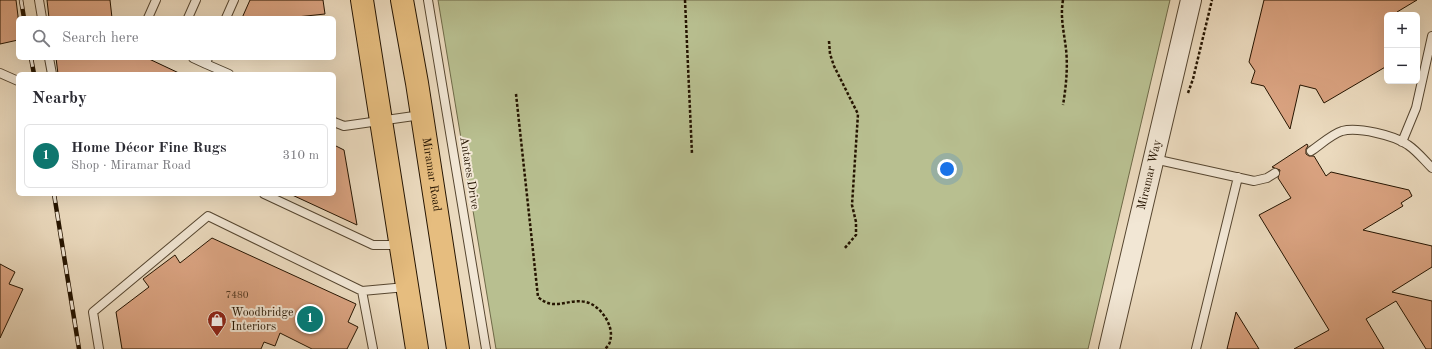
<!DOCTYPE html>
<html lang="en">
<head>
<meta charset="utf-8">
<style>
  body { margin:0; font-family:"Old Standard TT",serif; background:#f2f2f3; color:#2b2b33 }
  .controls { position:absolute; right:12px; top:12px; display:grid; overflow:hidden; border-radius:6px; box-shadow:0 4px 16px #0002 }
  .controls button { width:36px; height:36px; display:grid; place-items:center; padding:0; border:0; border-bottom:1px solid #e1e1e2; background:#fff; color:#2b2b33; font:20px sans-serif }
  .you { position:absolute; left:947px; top:169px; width:14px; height:14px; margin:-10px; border:3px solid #fff; border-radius:50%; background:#1a73e8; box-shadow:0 0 0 6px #1a73e833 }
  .badge { display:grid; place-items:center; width:26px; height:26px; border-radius:50%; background:#0f766e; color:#fff; font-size:13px; font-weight:700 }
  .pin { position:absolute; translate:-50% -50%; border:2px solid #fff; box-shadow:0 1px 4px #0006 }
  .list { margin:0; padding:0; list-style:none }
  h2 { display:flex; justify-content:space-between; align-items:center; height:52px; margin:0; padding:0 16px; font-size:17px }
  h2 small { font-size:13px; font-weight:400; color:#7c7c81 }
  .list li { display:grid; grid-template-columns:26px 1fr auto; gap:12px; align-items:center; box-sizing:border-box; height:64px; margin:0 8px 8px; padding:0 8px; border:1px solid #e1e1e2; border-radius:6px }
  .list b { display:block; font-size:15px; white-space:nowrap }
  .list p { margin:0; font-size:13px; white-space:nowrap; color:#7c7c81 }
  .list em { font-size:13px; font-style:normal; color:#7c7c81 }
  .icon { flex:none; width:22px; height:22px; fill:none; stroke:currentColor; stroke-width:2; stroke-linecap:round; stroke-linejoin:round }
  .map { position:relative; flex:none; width:1432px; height:349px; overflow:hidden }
  .search { position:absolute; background:#fff; box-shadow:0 4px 16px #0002; left:16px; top:16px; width:320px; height:44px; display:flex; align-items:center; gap:10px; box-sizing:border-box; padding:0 14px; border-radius:6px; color:#7c7c81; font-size:15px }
  .panel { position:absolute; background:#fff; box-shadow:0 4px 16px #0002; left:16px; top:72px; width:320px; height:124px; border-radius:6px }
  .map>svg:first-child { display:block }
  .green { fill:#b8bf90; stroke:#6e6a48 }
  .building { fill:#daa381; stroke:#251400 }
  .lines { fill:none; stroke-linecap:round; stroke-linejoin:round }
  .service-casing { stroke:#564630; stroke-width:10 }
  .tertiary-casing { stroke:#564630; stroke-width:22 }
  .primary-casing { stroke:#251400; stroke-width:24 }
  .path { stroke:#251400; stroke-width:2.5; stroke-dasharray:3 2; stroke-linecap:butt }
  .service { stroke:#f2e7d5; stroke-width:8 }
  .tertiary { stroke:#f2e7d5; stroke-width:20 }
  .primary { stroke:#e6bd7f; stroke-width:22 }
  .rail-casing { stroke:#251400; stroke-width:4.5 }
  .rail { stroke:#f2e7d5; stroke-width:3; stroke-dasharray:9; stroke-linecap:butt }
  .labels { text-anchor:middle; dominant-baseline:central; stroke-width:4; stroke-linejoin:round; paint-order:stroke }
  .number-label { font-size:10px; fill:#523820 }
  .street-label { font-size:12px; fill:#251400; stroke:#f2e7d5 }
  .poi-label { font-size:12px; fill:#251400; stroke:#f2e7d5; text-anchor:start }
</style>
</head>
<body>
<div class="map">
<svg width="1432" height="349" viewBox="0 0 1432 349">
  <rect width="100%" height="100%" fill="#ebdabe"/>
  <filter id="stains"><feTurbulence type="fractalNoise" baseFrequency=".005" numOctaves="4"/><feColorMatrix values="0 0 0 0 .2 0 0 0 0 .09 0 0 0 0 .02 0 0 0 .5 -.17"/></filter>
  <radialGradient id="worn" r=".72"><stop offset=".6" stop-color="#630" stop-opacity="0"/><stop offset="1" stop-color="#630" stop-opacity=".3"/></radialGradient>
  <path class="green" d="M438,0h732l-82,349h-592z"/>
  <path class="building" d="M0,0h16l2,16v24l-18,4z
    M47,0h63l2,18h-63z
    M250,0h73l2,14 -38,4h-45z
    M1264,0h153l-20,12 -1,3h-9v51l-63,37 -8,-14 -16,-4 -10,44 -26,-43 -13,-3 4,-12 -6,-9z
    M56,58h91l34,16h-123z
    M1307,144l1,2 -2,3v5l3,2h5l12,20 5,-4 78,18 3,6 -11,7 2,3 -40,24 69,16v21l-40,25 40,9v48h-6l-30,-48 -30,18 18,30h-90l35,-19 -70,-115 32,-17 -13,-20 2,-8 -8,-3z
    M334,145l10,5 13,75 -67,-31h44z
    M212,238l144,66 -8,18 10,5 -11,22h-35l-32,-16 -5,13 -11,-4 -3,7h-139l-6,-37 33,-25 -6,-8 32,-24 5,8z
    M0,264l15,8 -6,12 14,5 -23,49z
    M1236,312l23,37h-32z"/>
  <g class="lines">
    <defs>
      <path id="service" d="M39,0l3,18
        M428,0l58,349
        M148,18l8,-18
        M188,18l8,-18
        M226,18l8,-18
        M49,58l3,16
        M193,58l13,6 2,-6
        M206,64l23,10
        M0,73l18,8
        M334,122l10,4 77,-11
        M1402,142l14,-34 16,-72
        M1311,151c9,-6 21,-17 31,-20 16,-4 52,4 66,14 9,6 16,15 24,23
        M1154,159l100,22 13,-3 8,-5
        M264,194l109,51h27
        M362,291l44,-4
        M99,349l-6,-37 115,-96 154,75 11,58
        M1196,349l42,-172"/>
      <g id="tertiary">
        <path id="s1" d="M1109,349l82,-349"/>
      </g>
      <g id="primary">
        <path d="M362,0l55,349"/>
        <path id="s2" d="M402,0l15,83 41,266"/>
      </g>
    </defs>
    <use href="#service" class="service-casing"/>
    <use href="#tertiary" class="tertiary-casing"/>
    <use href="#primary" class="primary-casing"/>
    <path class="path" d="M685,0l7,154
      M1063,0c-3,17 1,32 3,49 2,19 0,38 -3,56
      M829,41l1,13 4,12 24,48 -6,91 4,17v13l-12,14
      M1188,93l5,-14 19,-79
      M516,94l22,203c17,15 29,1 48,5 14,3 29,24 24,39 0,3 -3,6 -5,8"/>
    <use href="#service" class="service"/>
    <use href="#tertiary" class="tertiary"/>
    <use href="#primary" class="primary"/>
    <defs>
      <path id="rail" d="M21,0l3,18
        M31,58l3,16
        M54,194l25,155"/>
    </defs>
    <use href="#rail" class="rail-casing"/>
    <use href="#rail" class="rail"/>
  </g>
  <defs>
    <symbol id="shop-pin" viewBox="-11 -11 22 30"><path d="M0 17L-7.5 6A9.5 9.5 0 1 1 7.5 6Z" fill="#8f2418" stroke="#f2e7d5"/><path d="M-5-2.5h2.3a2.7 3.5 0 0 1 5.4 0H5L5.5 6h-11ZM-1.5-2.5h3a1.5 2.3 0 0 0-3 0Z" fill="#fff"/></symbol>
  </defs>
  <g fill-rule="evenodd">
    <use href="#shop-pin" x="206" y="309" width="22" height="30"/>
  </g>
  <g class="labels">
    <g class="number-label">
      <text x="237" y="295">7480</text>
    </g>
    <g class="street-label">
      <text transform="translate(469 173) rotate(81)">Antares Drive</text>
      <text stroke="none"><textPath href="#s2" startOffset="177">Miramar Road</textPath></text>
      <text stroke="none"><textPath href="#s1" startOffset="179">Miramar Way</textPath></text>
    </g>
    <g class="poi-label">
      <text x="231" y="313">Woodbridge<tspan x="231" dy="14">Interiors</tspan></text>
    </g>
  </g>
  <rect width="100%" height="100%" filter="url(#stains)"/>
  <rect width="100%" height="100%" fill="url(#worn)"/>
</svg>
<div class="controls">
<button>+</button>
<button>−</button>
</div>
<div class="you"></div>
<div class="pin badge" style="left:310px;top:319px">1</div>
<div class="search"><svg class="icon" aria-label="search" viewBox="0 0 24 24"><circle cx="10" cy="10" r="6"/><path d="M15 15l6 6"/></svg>Search here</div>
<section class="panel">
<h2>Nearby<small></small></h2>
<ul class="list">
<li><span class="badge">1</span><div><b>Home Décor Fine Rugs</b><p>Shop · Miramar Road</p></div><em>310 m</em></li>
</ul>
</section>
</div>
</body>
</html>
